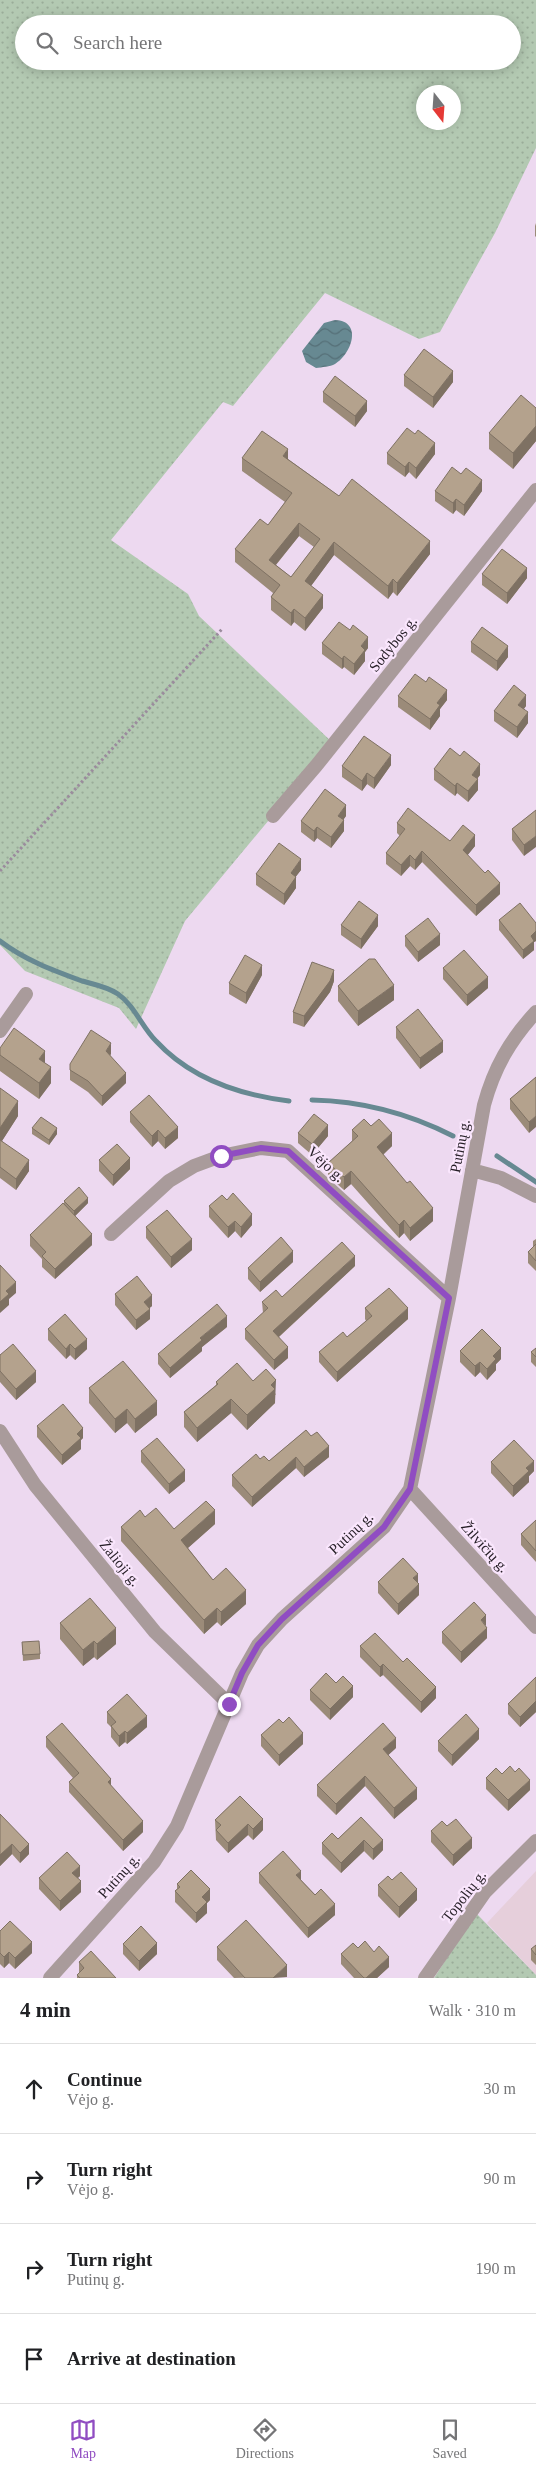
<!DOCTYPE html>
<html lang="en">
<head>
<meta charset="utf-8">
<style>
  body { margin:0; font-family:Georgia,serif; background:#f6f6f6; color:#202124 }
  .compass { position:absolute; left:416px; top:85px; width:45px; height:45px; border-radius:50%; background:#fff; box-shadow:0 2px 12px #0003; rotate:163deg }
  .stop { position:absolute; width:15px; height:15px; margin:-11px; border:4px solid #904dc2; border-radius:50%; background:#fff }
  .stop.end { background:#904dc2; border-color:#fff; box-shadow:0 1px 5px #0008 }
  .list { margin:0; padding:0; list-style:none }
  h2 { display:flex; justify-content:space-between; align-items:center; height:65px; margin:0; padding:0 20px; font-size:21px }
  h2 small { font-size:16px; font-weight:400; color:#757577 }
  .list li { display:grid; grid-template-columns:32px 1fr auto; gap:15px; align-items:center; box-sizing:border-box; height:90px; padding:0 20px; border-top:1px solid #e0e0e0 }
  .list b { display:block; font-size:19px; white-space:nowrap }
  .list p { margin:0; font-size:16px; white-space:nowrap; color:#757577 }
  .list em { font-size:16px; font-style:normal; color:#757577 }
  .icon { flex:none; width:28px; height:28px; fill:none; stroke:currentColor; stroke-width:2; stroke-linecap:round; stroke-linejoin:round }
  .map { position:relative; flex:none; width:536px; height:1978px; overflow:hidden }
  .search { position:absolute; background:#fff; box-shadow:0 2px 12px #0003; left:15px; right:15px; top:15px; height:55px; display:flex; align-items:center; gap:12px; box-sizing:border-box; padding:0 18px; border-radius:28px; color:#757577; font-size:19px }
  .sheet { height:425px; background:#fff }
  nav { display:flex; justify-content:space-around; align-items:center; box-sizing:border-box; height:70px; border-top:1px solid #e0e0e0; background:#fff; font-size:14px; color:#757577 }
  nav a { display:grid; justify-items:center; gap:2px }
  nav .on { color:#904dc2 }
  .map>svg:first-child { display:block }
  .commercial { fill:#e6cfdb }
  .grass { fill:url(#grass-dots); fill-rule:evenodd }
  .water { fill:url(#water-waves) }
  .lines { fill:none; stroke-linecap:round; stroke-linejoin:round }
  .stream { stroke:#678992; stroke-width:5 }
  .path { stroke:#9b8c9d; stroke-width:3; stroke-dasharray:2.5 2.5; stroke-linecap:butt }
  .street { stroke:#a99b9b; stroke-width:14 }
  .wall { fill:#9b8b79; fill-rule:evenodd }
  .shaded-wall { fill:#7e7163 }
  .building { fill:#b4a28d; stroke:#7e7163; fill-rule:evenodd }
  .route { stroke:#904dc2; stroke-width:6 }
  .labels { text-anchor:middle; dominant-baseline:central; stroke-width:4.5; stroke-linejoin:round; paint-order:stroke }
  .street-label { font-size:15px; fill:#251e26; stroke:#fae6fd }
</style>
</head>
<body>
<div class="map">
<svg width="536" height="1978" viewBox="0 0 536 1978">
  <defs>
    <pattern id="grass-dots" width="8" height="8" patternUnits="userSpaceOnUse" patternTransform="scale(1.25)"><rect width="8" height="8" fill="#b3c9b2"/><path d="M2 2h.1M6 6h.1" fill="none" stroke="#9aac99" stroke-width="1.8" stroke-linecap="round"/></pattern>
    <pattern id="water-waves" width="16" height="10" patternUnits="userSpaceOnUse" patternTransform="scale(1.25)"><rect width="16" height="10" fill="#678992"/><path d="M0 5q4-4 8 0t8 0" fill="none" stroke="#556f77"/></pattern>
  </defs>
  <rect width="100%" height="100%" fill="#edd9f0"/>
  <path class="commercial" d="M536,1871v104l-49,-52z"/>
  <path class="grass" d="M0,0h536v148l-41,85 -55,99 -21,7 -94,-46 -92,113 -10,-4 -112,138 77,54 11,22 134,127 -148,178 -49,108 -17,-21 -94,-37 -25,-26zM24,24h488v37h-488zM424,92h30v30h-30z
    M476,1913l60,62v3h-102z"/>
  <path class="water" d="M335,320c28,1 17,34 0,44 -5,3 -13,3 -19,4l-10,-6 -4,-11 22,-28z"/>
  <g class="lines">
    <path class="stream" d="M0,941c25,19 52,29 82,40 11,3 26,6 36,13 16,11 24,33 38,47 34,37 84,54 133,60
      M312,1100c51,1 96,13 141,36
      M497,1156l39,26"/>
    <path class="path" d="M0,871l223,-243"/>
    <path class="street" d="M273,816l43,-50 220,-276
      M0,1031l26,-37
      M472,1170l29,8 35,18
      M111,1234l58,-53 25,-15 27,-10 40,-8 27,3 161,147
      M0,1431l35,54 120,147 74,72
      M410,1489l126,138
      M50,1978l104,-116 23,-36 65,-153 16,-28 24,-26 102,-92 26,-38 39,-191 35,-193c10,-37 26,-65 52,-93
      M425,1978l60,-86 51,-51"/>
  </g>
  <path class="wall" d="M536,223v14l-1,-1v-10z
    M404,375l49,7 -20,26 -29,-22z
    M323,392l44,19 -12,16 -32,-25z
    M536,408v33l-23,28 -24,-20v-16z
    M387,453l48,1 -19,25 -7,-7 -4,5 -18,-13z
    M242,458l46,1 51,37 91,58 -33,42 -4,-4 -5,7 -54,-44 -23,31 12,22 -18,23 -11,-9 -3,4 -20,-16v-13l2,-4 -38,-31v-13l33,-24 17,-23 -43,-31zM299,536l15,11 -23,30 -15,-12z
    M435,491h47l-18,25 -8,-6 -3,4 -18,-13z
    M482,574l45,4 -20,26 -25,-19z
    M471,642l37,15 -11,14 -26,-19z
    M322,643l46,5 -3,4v9l-11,14 -10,-8 -2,2 -20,-15z
    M398,696l49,4 -7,9v7l-10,14 -32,-23z
    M526,706l-2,3 4,14 -11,15 -23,-17v-10z
    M391,765l-17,24 -7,-5 -5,7 -20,-14v-11z
    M434,769l46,6 -3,4 1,11 -10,12 -11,-9 -2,3 -21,-16z
    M536,810l-12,46 -12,-16v-11z
    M346,816l-3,4 1,11 -13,17 -14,-10 -3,4 -13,-10v-11z
    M397,823l53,18 25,5 -8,9 33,39 -24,22 -54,-54 -7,8 -5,-4 -9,10 -15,-12v-11l14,-17 -3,-3z
    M301,870l-5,6v12l-12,17 -28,-20v-11z
    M499,920l37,3v18l-2,1v8l-11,9 -24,-29z
    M341,925l37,1 -17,23 -20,-14z
    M405,936l35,9 -22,17 -13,-16z
    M443,968l45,20 -21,18 -24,-27z
    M262,975l-16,29 -17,-10v-11z
    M334,981l-4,11 -26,35 -11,-4v-11z
    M338,986l56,14 -36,26 -20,-25z
    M396,1027l47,25 -23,17 -24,-31z
    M0,1048l45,15 6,20 -12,16 -39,-28z
    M111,1054l-1,1 16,28 -24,23 -14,-14 -18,-12v-16z
    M536,1077l-7,56 -19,-24v-10z
    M0,1088l18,28 -16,25 27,30 -13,19 -16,-12z
    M130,1112l48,26 -13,11 -7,-8 -6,6 -22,-25z
    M371,1126l21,20 -9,9 50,66 -23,20 -6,-8 -5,5 -48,-54 -7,6 -16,-14v-13l24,-22v-11z
    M32,1128l25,6 -8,11 -17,-11z
    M298,1133l30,3 -16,19 -14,-12z
    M99,1160l31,9 -17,17 -14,-15z
    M64,1201l24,2 -13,13 17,29 -37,34 -13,-12v-8l-12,-13v-11l34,-31z
    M209,1206l43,19 -11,13 -6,-7 -7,7 -19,-21z
    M146,1227l46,23 -21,18 -25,-30z
    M536,1239v32l-8,-8v-11l5,-5v-6z
    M293,1262l-33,30 -12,-13v-11z
    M355,1266l-76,71 9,21 -14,12 -29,-31v-10l18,-16 -1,-11 20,-5z
    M115,1294l37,12 -3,2 1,11 -14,11 -21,-25z
    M365,1308l43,11 -71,63 -18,-20v-10l28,-15 19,-16 -1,-2z
    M227,1327l-25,20v4l-32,27 -12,-14v-10z
    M48,1329l39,20 -12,11 -5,-5 -4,4 -18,-19z
    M536,1348v19l-5,-5v-10z
    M460,1351l41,8 -5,5v6l-9,10 -7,-8 -5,5 -15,-15z
    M0,1355l36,27 -20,18 -16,-18z
    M253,1381l23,13 -1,1v8l-28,27 -16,-17 -34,29 -13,-15v-15l32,-27v-3z
    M89,1388l68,27 -22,18 -8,-10 -12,10 -26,-30z
    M37,1426l46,12 -2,2v9l-19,16 -25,-28z
    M306,1430l23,27 -25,20 -8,-9 -44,39 -20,-21v-11l28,-16 9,2z
    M141,1451l44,30 -16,13 -28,-32z
    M491,1462l43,9 -5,5v6l-16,15 -22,-24z
    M145,1517l29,12 41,-5 -27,24 25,32 33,24 -25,22 -4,-4 -13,12 -83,-93v-14z
    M536,1520v42l-15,-17v-11z
    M378,1582l41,13 -21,20 -20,-22z
    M60,1623l56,21 -19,16 -3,-3 -11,9 -23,-27z
    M486,1626l1,12 -26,25 -19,-20v-11z
    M22,1642l18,12v5l-17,2z
    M360,1646l76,52 -15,15 -38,-38 -3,2 -20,-20z
    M536,1677v35l-16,15 -12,-13v-10z
    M336,1683l17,14 -23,23 -20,-20v-10z
    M107,1712l40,15 -20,17 -2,-2 -6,5 -8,-10v-10l-4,-4z
    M283,1723l20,21 -24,22 -18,-20v-11z
    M46,1737l65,49 32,46 -20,19 -54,-59v-10l4,-4 -27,-31z
    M479,1739l-27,27 -14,-15v-10z
    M396,1748l-8,7 29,44 -23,20 -29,-33 -29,29 -19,-19v-11z
    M502,1774l28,16 -22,21 -22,-22v-11z
    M240,1796l23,34 -10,10 -5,-5 -20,18 -12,-13 -1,-20z
    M0,1814l29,40 -9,9 -8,-9 -12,12z
    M361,1817l22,33 -10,10 -9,-9 -23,22 -19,-19v-11l16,-4z
    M447,1826l25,22 -19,18 -22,-24v-11z
    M259,1873l42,7 34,35 -27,23 -49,-55z
    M80,1876l-2,2 3,14 -21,19 -21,-22v-11z
    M392,1880l25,20 -18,18 -21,-22v-11z
    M177,1884l33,16 -3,3v10l-11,10 -21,-21v-11l2,-2z
    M0,1931l32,22 -17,16 -6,-6 -5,5 -4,-4z
    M123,1944l34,10 -18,17 -16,-17z
    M536,1945v20l-5,-5v-11z
    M217,1947l70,30 -53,1 -17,-18z
    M358,1948l31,19 -12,11h-23l-13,-14v-10z
    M79,1962l37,16h-39v-3l2,-2z"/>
  <path class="shaded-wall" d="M453,371v11l-20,26v-11z
    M367,401v10l-12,16v-11z
    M536,426v15l-23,28v-16z
    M435,443v11l-19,25v-11z
    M288,449v13l-5,-6z
    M409,462v10l-4,5v-10z
    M482,480v11l-18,25v-11z
    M456,499v11l-3,4v-11z
    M299,523v13l-30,37v-13z
    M430,541v13l-33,42v-13z
    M334,542v13l-29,39v-13z
    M527,568v10l-20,26v-11z
    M393,579v13l-5,7v-13z
    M323,595v13l-18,23v-13z
    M294,609v13l-3,4v-13z
    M368,637v11l-3,4v9l-11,14v-11l7,-18z
    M508,646v11l-11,14v-10z
    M344,656v11l-2,2v-10z
    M447,690v10l-7,9v7l-10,14v-11l7,-16z
    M526,695v11l-8,10v-11z
    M528,712v11l-11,15v-11z
    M391,755v10l-17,24v-11z
    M480,764v11l-8,10v-10z
    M367,773v11l-5,7v-10z
    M478,779v11l-10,12v-11z
    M457,783v10l-2,3v-10z
    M346,805v11l-8,11v-11z
    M344,820v11l-13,17v-11z
    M317,827v11l-3,4v-11z
    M475,835v11l-12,15v-11z
    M536,836v11l-12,9v-11z
    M422,851v11l-7,8v-10z
    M410,855v11l-9,10v-11z
    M301,859v11l-10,13v-10z
    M296,877v11l-12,17v-11z
    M500,883v11l-24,22v-11z
    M378,915v11l-17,23v-10z
    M536,931v10l-2,1v8l-11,9v-9l8,-14z
    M440,934v11l-22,17v-10z
    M262,965v10l-16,29v-11z
    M334,970v11l-4,11 -26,35v-11z
    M488,977v11l-21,18v-11z
    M394,985v15l-36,26v-15z
    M443,1041v11l-23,17v-11z
    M111,1043v11l-5,8v-11z
    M45,1051v15l-6,-7z
    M51,1067v16l-12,16v-16z
    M126,1073v10l-24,23v-10z
    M18,1101v15l-18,28v-16z
    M536,1116v11l-7,6v-11z
    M328,1125v11l-16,19v-11z
    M178,1127v11l-13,11v-11z
    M57,1128v6l-8,11v-5z
    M158,1130v11l-6,6v-11z
    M392,1133v13l-15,14v-13z
    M130,1158v11l-17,17v-11z
    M29,1160v11l-13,19v-11z
    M351,1171v13l-7,6v-13z
    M88,1198v5l-14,14v-6z
    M433,1208v13l-23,20v-13z
    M252,1214v11l-11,13v-11z
    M404,1220v13l-5,5v-13z
    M235,1221v10l-7,7v-11z
    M92,1234v11l-37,34v-10z
    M192,1239v11l-21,18v-11z
    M293,1251v11l-33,30v-10z
    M355,1256v10l-82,76v-11z
    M16,1282v11l-7,6v6l-9,8v-11l6,-11z
    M152,1295v11l-8,7v-11z
    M408,1308v11l-71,63v-10z
    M150,1309v10l-14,11v-10z
    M227,1316v11l-25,20v4l-32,27v-10l30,-30z
    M87,1339v10l-12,11v-11z
    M70,1344v11l-4,4v-10z
    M288,1347v11l-14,12v-10z
    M501,1348v11l-5,5v6l-9,10v-11l6,-13z
    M480,1362v10l-5,5v-11z
    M36,1371v11l-20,18v-11z
    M276,1380l-1,23 -28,27v-15l24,-30z
    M231,1399v14l-34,29v-14z
    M157,1401v14l-22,18v-14z
    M127,1409v14l-12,10v-14z
    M83,1428v10l-2,2v9l-19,16v-10l15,-21z
    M329,1446v11l-25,20v-10z
    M296,1457v11l-44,39v-10z
    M534,1461v10l-5,5v6l-16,15v-11l13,-18z
    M185,1470v11l-16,13v-10z
    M215,1510v14l-34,30v-14z
    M418,1574v10l-5,-6z
    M419,1584v11l-21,20v-11z
    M246,1590v14l-25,22v-14z
    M217,1608v14l-13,12v-14z
    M486,1615v11l-5,-6z
    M116,1628v16l-19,16v-16z
    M487,1628v10l-26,25v-11z
    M94,1641v16l-11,9v-16z
    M383,1664v11l-3,2v-10z
    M353,1686v11l-23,23v-11z
    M436,1687v11l-15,15v-11z
    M536,1701v11l-16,15v-10z
    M147,1716v11l-20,17v-11z
    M479,1729v10l-27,27v-11z
    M125,1731v11l-6,5v-11z
    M303,1733v11l-24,22v-11z
    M396,1738v10l-13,12v-11z
    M365,1776v10l-29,29v-11z
    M111,1779v10l-3,-7z
    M530,1780v10l-22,21v-11z
    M417,1788v11l-23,20v-11z
    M263,1819v11l-10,10v-11z
    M143,1821v11l-20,19v-11z
    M248,1824v11l-20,18v-10z
    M472,1838v10l-19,18v-11z
    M364,1840v11l-23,22v-10z
    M383,1840v10l-10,10v-11z
    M12,1844v10l-12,12v-11z
    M29,1844v10l-9,9v-10z
    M80,1866v10l-8,7v-10z
    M301,1871v10l-5,-6z
    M81,1881v11l-21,19v-10z
    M210,1889v11l-3,3v10l-11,10v-10l6,-16z
    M417,1889v11l-18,18v-11z
    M335,1904v11l-27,23v-10z
    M32,1942v11l-17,16v-11z
    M157,1943v11l-18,17v-10z
    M9,1952v11l-5,5v-11z
    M389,1957v10l-12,11h-11z
    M287,1965v12l-14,1z"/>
  <path class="building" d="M424,349l29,22 -20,26 -29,-22z
    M335,376l32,25 -12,15 -32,-24z
    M521,395l15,13v18l-23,27 -24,-20z
    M407,428l8,6 3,-4 17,13 -19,25 -7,-6 -4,5 -18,-14z
    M262,431l26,18 -5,7 56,40 13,-17 78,62 -33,42 -4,-4 -5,7 -54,-44 -29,39 18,14 -18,23 -11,-9 -3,4 -20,-16 9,-12 -45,-36 25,-30 8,6 24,-32 -50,-35zM299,523l21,16 -29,38 -22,-17z
    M452,467l9,7 5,-6 16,12 -18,25 -8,-6 -3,4 -18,-12z
    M502,549l25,19 -20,25 -25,-19z
    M339,622l11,8 3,-5 15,12 -7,9 4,4 -11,14 -10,-8 -2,3 -20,-16z
    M482,627l26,19 -11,15 -26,-19z
    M415,674l11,8 3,-5 18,13 -10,13 3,2 -10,14 -32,-23z
    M514,685l12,10 -8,10 10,7 -11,15 -23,-16z
    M364,736l27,19 -17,23 -7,-5 -5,8 -20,-15z
    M450,748l10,8 4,-5 16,13 -8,11 6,4 -10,12 -11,-8 -2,3 -21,-17z
    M325,789l21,16 -8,11 6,4 -13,17 -14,-10 -3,4 -13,-10z
    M408,808l42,33 13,-16 12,10 -12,15 22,23 3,-3 12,13 -24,22 -54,-54 -7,9 -5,-5 -9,10 -15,-12 19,-24 -8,-6z
    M536,810v26l-12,9 -12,-16z
    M279,843l22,16 -10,14 5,4 -12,17 -28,-20z
    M359,901l19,14 -17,24 -20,-14z
    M520,903l16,20v8l-5,5 3,5 -11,9 -24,-30z
    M428,918l12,16 -22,18 -13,-16z
    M464,950l24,27 -21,18 -24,-27z
    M245,955l17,10 -16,28 -17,-10z
    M369,959h6l19,26 -36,26 -20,-25z
    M312,962l22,8 -4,11 -26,35 -11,-4z
    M418,1009l25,32 -23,17 -24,-31z
    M14,1028l31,23 -6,8 12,8 -12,16 -39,-28v-7z
    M91,1030l20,13 -5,8 20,22 -24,23 -14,-15 -18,-11v-6z
    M536,1077v39l-7,6 -19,-23z
    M0,1088l18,13 -18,27z
    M149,1095l29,32 -13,11 -7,-8 -6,6 -22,-24z
    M314,1114l14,11 -16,19 -14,-11z
    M41,1117l16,11 -8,12 -17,-12z
    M364,1119l7,7 8,-7 13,14 -15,14 30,36 3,-2 23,27 -23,20 -6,-8 -5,5 -48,-54 -7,6 -16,-14 30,-27 -6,-6z
    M0,1140l29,20 -13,19 -16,-12z
    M117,1144l13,14 -17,17 -14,-15z
    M79,1187l9,11 -14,13 -10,-10z
    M233,1193l19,21 -11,13 -6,-6 -7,6 -19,-21 13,-11 5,5z
    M63,1203l29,31 -37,35 -13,-13 4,-4 -16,-17z
    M167,1210l25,29 -21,18 -25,-30z
    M281,1237l12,14 -33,31 -12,-14z
    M342,1242l13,14 -82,75 15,16 -14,13 -29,-31 23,-21 -6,-6 14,-12 6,7z
    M536,1244v17l-8,-9z
    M0,1265l16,17 -10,9 3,3 -9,8z
    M137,1276l15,19 -8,7 6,7 -14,11 -21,-26z
    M389,1288l19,20 -71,64 -18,-20 24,-20 4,5 25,-21 -7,-8z
    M217,1304l10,12 -27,22 2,2 -32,28 -12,-14z
    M65,1314l22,25 -12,10 -5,-5 -4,5 -18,-20z
    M482,1329l19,19 -8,8 3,3 -9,10 -7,-7 -5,4 -15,-15z
    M13,1344l23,27 -20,18 -16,-18v-16z
    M536,1348v9l-5,-5z
    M123,1361l34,40 -22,18 -8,-10 -12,10 -26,-31z
    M237,1363l16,18 13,-12 10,11 -5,5 4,4 -28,26 -16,-16 -34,29 -13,-16 34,-28 -2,-2z
    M63,1404l20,24 -6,6 4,4 -19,17 -25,-29z
    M306,1430l5,6 6,-4 12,14 -25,21 -8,-10 -44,40 -20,-22 24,-21 4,5 4,-3 5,5z
    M157,1438l28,32 -16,14 -28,-33z
    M514,1440l20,21 -8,7 3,3 -16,15 -22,-24z
    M206,1501l9,9 -34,30 32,40 13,-12 20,22 -25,22 -4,-4 -13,12 -83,-93 19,-17 5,7 11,-9 18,21z
    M536,1520v31l-15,-17z
    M403,1558l15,16 -5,4 6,6 -21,20 -20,-22z
    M90,1598l26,30 -19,16 -3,-3 -11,9 -23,-27z
    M474,1602l12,13 -5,5 6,8 -26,24 -19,-20z
    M375,1633l28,29 4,-4 29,29 -15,15 -38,-38 -3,3 -20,-21z
    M39,1641l1,13 -17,1 -1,-13z
    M326,1673l10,10 7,-7 10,10 -23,23 -20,-19z
    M536,1677v24l-16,16 -12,-13z
    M127,1694l20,22 -20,17 -2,-2 -6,5 -8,-10 5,-4 -9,-10z
    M466,1714l13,15 -27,26 -14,-14z
    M289,1717l14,16 -24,22 -18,-20 18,-16 4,4z
    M62,1723l49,56 -3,3 35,39 -20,19 -54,-58 10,-9 -33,-36z
    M383,1723l13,15 -13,11 34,39 -23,20 -29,-32 -29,28 -19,-19z
    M510,1766l5,6 4,-4 11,12 -22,20 -22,-22 10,-10 6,6z
    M240,1796l23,23 -10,10 -5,-5 -20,19 -12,-13 5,-5 -6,-5z
    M0,1814l29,30 -9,9 -8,-9 -12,11z
    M361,1817l22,23 -10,9 -9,-9 -23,23 -19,-20 10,-10 6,6z
    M456,1819l16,19 -19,17 -22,-24 11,-10 5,5z
    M283,1851l18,20 -5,4 19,20 6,-6 14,15 -27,24 -49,-55z
    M67,1852l13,14 -8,7 9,8 -21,20 -21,-23z
    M191,1870l19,19 -8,8 5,5 -11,11 -21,-22 5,-4 -3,-3z
    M401,1872l16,17 -18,18 -21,-22 10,-9 4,4z
    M246,1920l41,45 -14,13h-28l-28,-31z
    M10,1921l22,21 -17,16 -6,-6 -5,5 -4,-4v-22z
    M141,1926l16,17 -18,18 -16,-17z
    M365,1941l9,11 5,-6 10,11 -23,21h-2l-23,-24 12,-11 5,5z
    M536,1945v10l-5,-6z
    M91,1951l25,27h-36l-3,-3 7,-7 -5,-6z"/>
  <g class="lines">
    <path class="route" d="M221,1156l40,-8 27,3 161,147 -39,191 -26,38 -102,92 -24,26 -16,28 -13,31"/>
  </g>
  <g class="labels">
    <g class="street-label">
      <text transform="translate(393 644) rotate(-51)">Sodybos g.</text>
      <text transform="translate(460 1146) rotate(-79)">Putinų g.</text>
      <text transform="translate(326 1164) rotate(43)">Vėjo g.</text>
      <text transform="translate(351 1533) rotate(-43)">Putinų g.</text>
      <text transform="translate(485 1547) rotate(48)">Žilvičių g.</text>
      <text transform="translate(120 1563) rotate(51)">Žalioji g.</text>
      <text transform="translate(119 1876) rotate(-48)">Putinų g.</text>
      <text transform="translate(464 1896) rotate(-52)">Topolių g.</text>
    </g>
  </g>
</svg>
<svg class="compass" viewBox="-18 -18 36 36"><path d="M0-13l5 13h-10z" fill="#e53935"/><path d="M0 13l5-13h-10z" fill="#757577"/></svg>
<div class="stop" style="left:221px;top:1156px"></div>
<div class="stop end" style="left:229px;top:1704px"></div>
<div class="search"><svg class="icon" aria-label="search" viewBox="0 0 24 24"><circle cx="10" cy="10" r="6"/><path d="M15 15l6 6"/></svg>Search here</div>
</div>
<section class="sheet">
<h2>4 min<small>Walk · 310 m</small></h2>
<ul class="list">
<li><svg class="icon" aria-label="ahead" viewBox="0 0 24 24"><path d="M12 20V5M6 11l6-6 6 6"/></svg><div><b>Continue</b><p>Vėjo g.</p></div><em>30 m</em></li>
<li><svg class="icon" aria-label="right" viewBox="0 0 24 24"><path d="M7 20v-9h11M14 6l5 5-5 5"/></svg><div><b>Turn right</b><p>Vėjo g.</p></div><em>90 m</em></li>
<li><svg class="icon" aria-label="right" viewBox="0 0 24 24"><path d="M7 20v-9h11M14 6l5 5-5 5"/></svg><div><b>Turn right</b><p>Putinų g.</p></div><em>190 m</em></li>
<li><svg class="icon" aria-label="arrive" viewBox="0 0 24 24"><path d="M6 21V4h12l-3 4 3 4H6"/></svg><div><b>Arrive at destination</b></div></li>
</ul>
</section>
<nav>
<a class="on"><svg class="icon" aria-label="map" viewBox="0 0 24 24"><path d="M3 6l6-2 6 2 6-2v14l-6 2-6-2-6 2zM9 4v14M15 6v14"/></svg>Map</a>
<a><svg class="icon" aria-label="directions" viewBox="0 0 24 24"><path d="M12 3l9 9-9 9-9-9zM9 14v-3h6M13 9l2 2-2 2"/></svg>Directions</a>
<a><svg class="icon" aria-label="saved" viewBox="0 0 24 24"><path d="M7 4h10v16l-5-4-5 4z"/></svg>Saved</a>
</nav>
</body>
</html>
